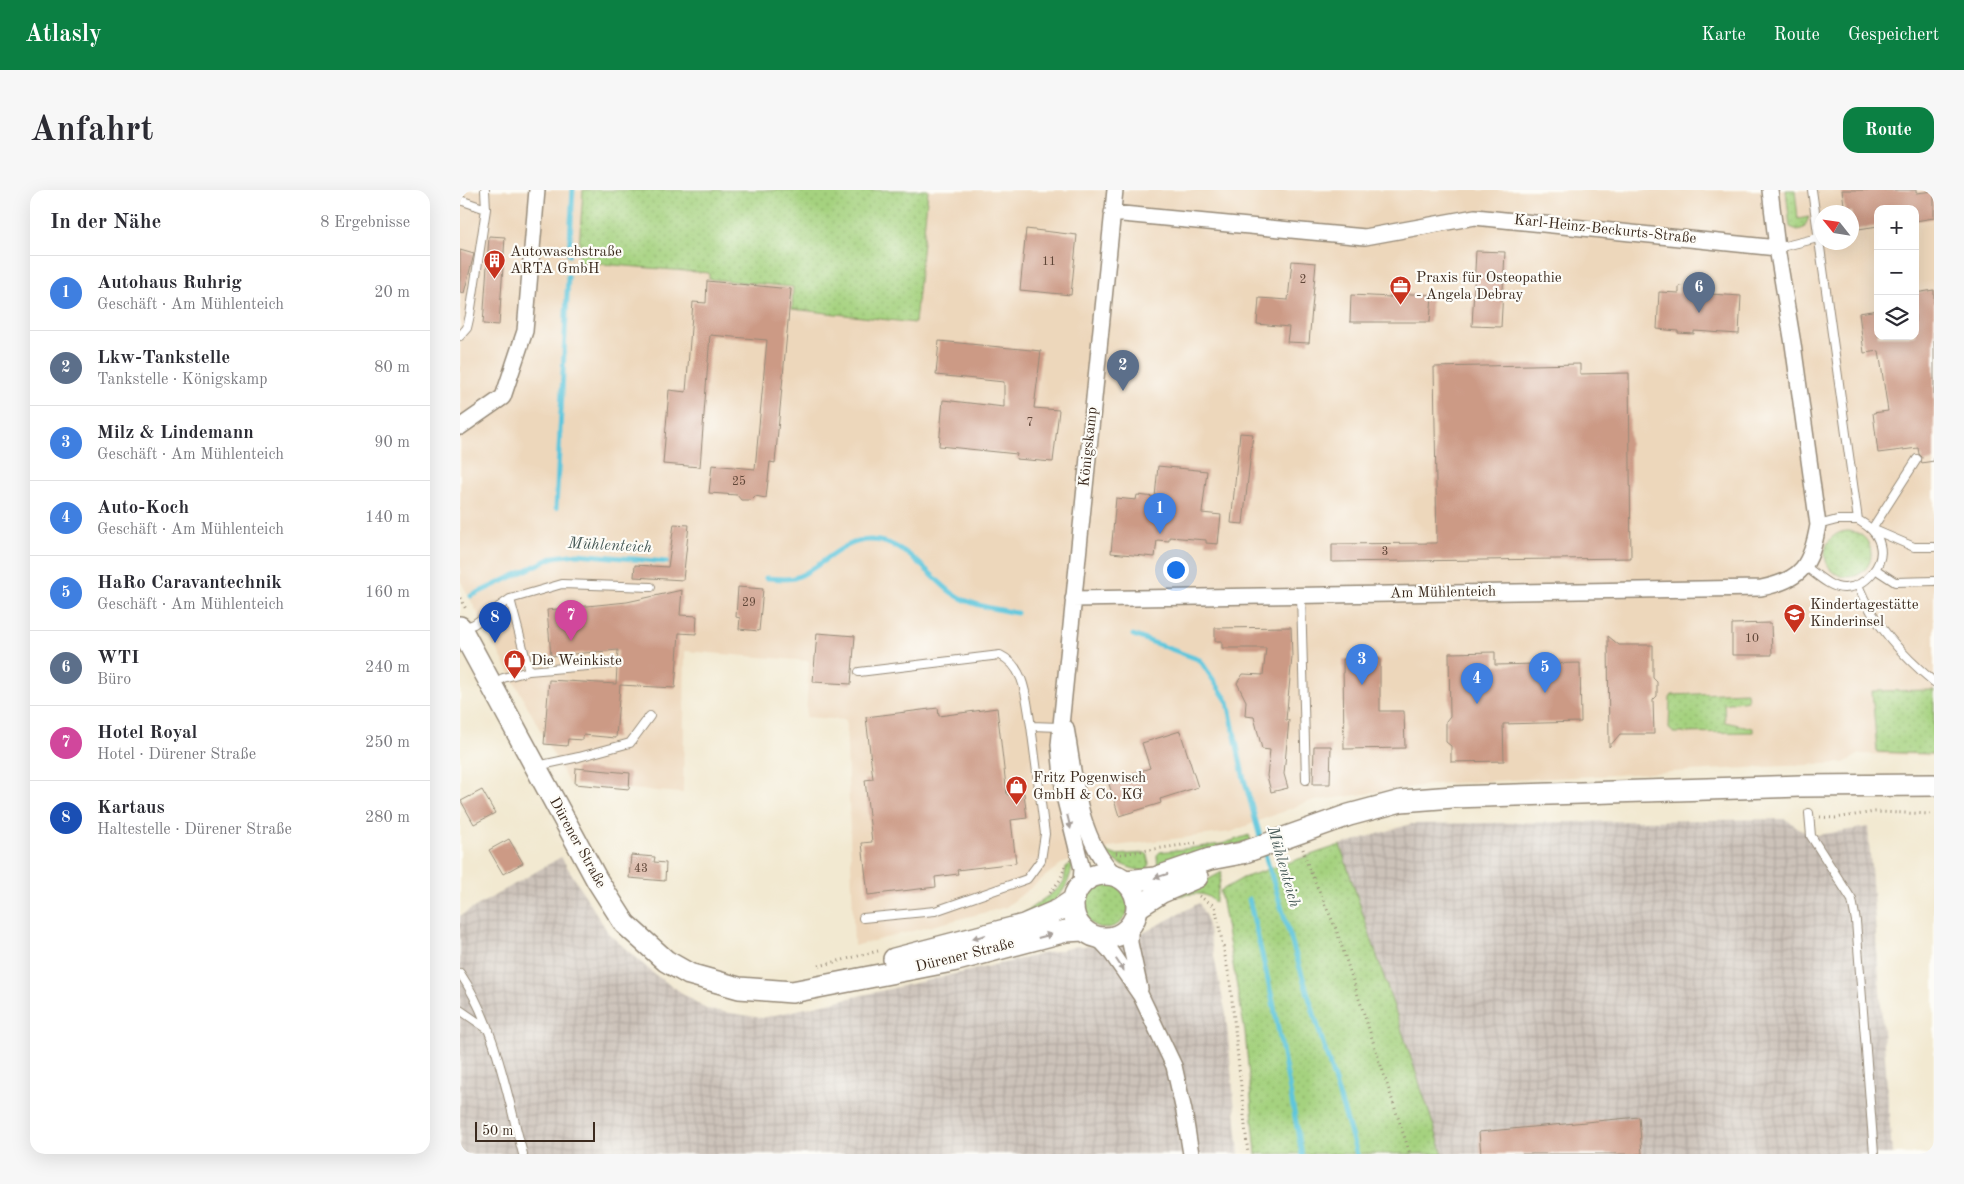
<!DOCTYPE html>
<html lang="de">
<head>
<meta charset="utf-8">
<style>
  body { margin:0; font-family:"Old Standard TT",serif; background:#f7f7f7; color:#2b2b33 }
  .controls { position:absolute; right:15px; top:15px; display:grid; overflow:hidden; border-radius:10px; box-shadow:0 5px 20px #0002 }
  .controls button { width:45px; height:45px; display:grid; place-items:center; padding:0; border:0; border-bottom:1px solid #e1e1e2; background:#fff; color:#2b2b33; font:25px sans-serif }
  .compass { position:absolute; left:1354px; top:15px; width:45px; height:45px; border-radius:50%; background:#fff; box-shadow:0 5px 20px #0002; rotate:300deg }
  .scale { position:absolute; left:15px; bottom:12px; width:120px; box-sizing:border-box; padding-left:5px; border:2px solid #3b2a1e; border-top:0; font-size:14px; line-height:18px; white-space:nowrap; color:#3b2a1e; -webkit-text-stroke:4px #fdfcf7; paint-order:stroke }
  .you { position:absolute; left:715px; top:379px; width:18px; height:18px; margin:-12px; border:4px solid #fff; border-radius:50%; background:#1a73e8; box-shadow:0 0 0 8px #1a73e833 }
  .badge { display:grid; place-items:center; width:32px; height:32px; border-radius:50%; background:#0b8043; color:#fff; font-size:16px; font-weight:700 }
  .pin { position:absolute; translate:-50% -41px; filter:drop-shadow(0 1px 2px #0008) }
  .pin::after { content:''; position:absolute; top:26px; width:18px; height:15px; background:inherit; clip-path:polygon(0 0,100% 0,50% 100%) }
  .list { margin:0; padding:0; list-style:none }
  h2 { display:flex; justify-content:space-between; align-items:center; height:65px; margin:0; padding:0 20px; font-size:21px }
  h2 small { font-size:16px; font-weight:400; color:#7c7c81 }
  .list li { display:grid; grid-template-columns:32px 1fr auto; gap:15px; align-items:center; box-sizing:border-box; height:75px; padding:0 20px; border-top:1px solid #e1e1e2 }
  .list b { display:block; font-size:19px; white-space:nowrap }
  .list p { margin:0; font-size:16px; white-space:nowrap; color:#7c7c81 }
  .list em { font-size:16px; font-style:normal; color:#7c7c81 }
  .icon { flex:none; width:28px; height:28px; fill:none; stroke:currentColor; stroke-width:2; stroke-linecap:round; stroke-linejoin:round }
  .map { position:relative; flex:none; width:1474px; height:964px; overflow:hidden; border-radius:15px }
  header { display:flex; align-items:center; gap:30px; box-sizing:border-box; height:70px; padding:0 25px; background:#0b8043; color:#fff }
  header strong { font-size:24px }
  nav { display:flex; gap:28px; margin-inline-start:auto; font-size:18px }
  .intro { display:flex; align-items:center; justify-content:space-between; box-sizing:border-box; height:120px; padding:0 30px }
  h1 { margin:0; font-size:35px }
  .button { padding:12px 22px; border-radius:15px; background:#0b8043; color:#fff; font-size:18px; font-weight:700 }
  main { display:flex; gap:30px; padding:0 30px }
  aside { flex:1; background:#fff; border-radius:15px; box-shadow:0 5px 20px #0002 }
  .map>svg:first-child { display:block }
  .built { fill:#edd7bb; fill-rule:evenodd }
  .industrial { fill:url(#industrial-grid) }
  .grass { fill:url(#grass-dots); stroke:#707e4e }
  .lines { fill:none; stroke-linecap:round; stroke-linejoin:round }
  .stream { stroke:#5fc6dc; stroke-width:5 }
  .building { fill:#cc9a85 }
  .lane-casing { stroke:#968a78; stroke-width:10 }
  .street-casing { stroke:#968a78; stroke-width:18 }
  .secondary-casing { stroke:#968a78; stroke-width:24 }
  .path { stroke:#968a78; stroke-width:3; stroke-dasharray:1 4; stroke-linecap:butt }
  .lane { stroke:#fff; stroke-width:8 }
  .street { stroke:#fff; stroke-width:15 }
  .secondary { stroke:#fff; stroke-width:21 }
  .oneway { fill:#a79f9a }
  .labels { text-anchor:middle; dominant-baseline:central; stroke-width:4.5; stroke-linejoin:round; paint-order:stroke }
  .number-label { font-size:12px; fill:#5f4638 }
  .street-label { font-size:15px; fill:#3b2a1e; stroke:#fdfcf7 }
  .poi-label { font-size:15px; fill:#3b2a1e; stroke:#fdfcf7; text-anchor:start }
  .water-label { font-size:16px; font-style:italic; fill:#465957; stroke:#fdfcf7 }
</style>
</head>
<body>
<header>
<strong>Atlasly</strong>
<nav><a>Karte</a><a>Route</a><a>Gespeichert</a></nav>
</header>
<div class="intro"><h1>Anfahrt</h1><a class="button">Route</a></div>
<main>
<aside>
<h2>In der Nähe<small>8 Ergebnisse</small></h2>
<ul class="list">
<li><span class="badge" style="background:#3f7fe0">1</span><div><b>Autohaus Ruhrig</b><p>Geschäft · Am Mühlenteich</p></div><em>20 m</em></li>
<li><span class="badge" style="background:#5c6f8a">2</span><div><b>Lkw-Tankstelle</b><p>Tankstelle · Königskamp</p></div><em>80 m</em></li>
<li><span class="badge" style="background:#3f7fe0">3</span><div><b>Milz &amp; Lindemann</b><p>Geschäft · Am Mühlenteich</p></div><em>90 m</em></li>
<li><span class="badge" style="background:#3f7fe0">4</span><div><b>Auto-Koch</b><p>Geschäft · Am Mühlenteich</p></div><em>140 m</em></li>
<li><span class="badge" style="background:#3f7fe0">5</span><div><b>HaRo Caravantechnik</b><p>Geschäft · Am Mühlenteich</p></div><em>160 m</em></li>
<li><span class="badge" style="background:#5c6f8a">6</span><div><b>WTI</b><p>Büro</p></div><em>240 m</em></li>
<li><span class="badge" style="background:#d1479c">7</span><div><b>Hotel Royal</b><p>Hotel · Dürener Straße</p></div><em>250 m</em></li>
<li><span class="badge" style="background:#1a4fb4">8</span><div><b>Kartaus</b><p>Haltestelle · Dürener Straße</p></div><em>280 m</em></li>
</ul>
</aside>
<div class="map">
<svg width="1474" height="964" viewBox="0 0 1474 964">
  <defs>
    <pattern id="industrial-grid" width="8" height="8" patternUnits="userSpaceOnUse" patternTransform="scale(1.25)"><rect width="8" height="8" fill="#ccc2b9"/><path d="M0 4h8M4 0v8" fill="none" stroke="#b0a79f"/></pattern>
    <pattern id="grass-dots" width="8" height="8" patternUnits="userSpaceOnUse" patternTransform="scale(1.25)"><rect width="8" height="8" fill="#a5d27f"/><path d="M2 2h.1M6 6h.1" fill="none" stroke="#8fb46d" stroke-width="1.8" stroke-linecap="round"/></pattern>
  </defs>
  <rect width="100%" height="100%" fill="#fdfcf7"/>
  <filter id="ink" filterUnits="userSpaceOnUse"><feTurbulence type="fractalNoise" baseFrequency=".02" numOctaves="2"/><feDisplacementMap in="SourceGraphic" scale="10" xChannelSelector="R" yChannelSelector="G"/><feConvolveMatrix kernelMatrix="1 2 1 2 8 2 1 2 1" color-interpolation-filters="sRGB"/></filter>
  <filter id="wash" filterUnits="userSpaceOnUse"><feTurbulence type="fractalNoise" baseFrequency=".0096" numOctaves="4" result="noise"/><feDisplacementMap in="SourceGraphic" scale="20" xChannelSelector="R" yChannelSelector="G"/><feGaussianBlur stdDeviation="1.12" result="paint"/><feColorMatrix in="noise" values="0 0 0 0 0 0 0 0 0 0 0 0 0 0 0 0 0 1.4 0 .05"/><feComposite in="paint" operator="in"/></filter>
  <g filter="url(#wash)">
    <rect width="100%" height="100%" fill="#f2e9d1"/>
    <path class="built" d="M0,0h1474v566l-74,-2 -16,9 -409,21 -128,18 -76,30 -116,14 -54,18 -55,43 -152,39 -8,-226 -40,-3 3,-56 -124,-10 -2,142 -114,-9 -109,-204zM1418,19h37v127h-37zM1362,22h30v30h-30z"/>
    <path class="industrial" d="M1325,629l26,17 57,-9 24,327h-449l-103,-309 71,-21z
      M101,667l48,77 45,40 52,35 56,9 316,-72h41l80,-43 7,14 20,98 13,139h-779v-238z"/>
    <path class="grass" d="M123,0h345l-13,133 -123,-14 1,-22 -84,-8v-6l-131,-11z
      M1326,0h9l3,29 11,-2 -5,11 -6,2 -8,-3z
      M1365 364a23 23 0 1 1 46 0a23 23 0 1 1-46 0Z
      M1474,500v64l-57,-2 -5,-61z
      M1287,502l1,8 -24,4 1,18 28,6v4l-79,1 -5,-4 1,-31 2,-3z
      M789,645l2,5 -93,29 -1,-14 3,-3 62,-8z
      M880,655l103,309h-187l-11,-122 -25,-141 23,-13z
      M645,661l10,4 30,-2 3,2 1,11 -3,6c-16,-4 -30,-7 -41,-21z
      M610,674h3c-8,41 -29,42 -63,59l49,-35 5,-7 2,-14z
      M762,682l-7,31c-10,-13 -23,-9 -37,-7z
      M621 714a24 24 0 1 1 48 0a24 24 0 1 1-48 0Z"/>
    <g class="lines">
      <path class="stream" d="M109,65l4,-65
        M96,318l12,-232
        M306,388c9,0 23,3 31,-1 24,-9 45,-38 74,-37 35,1 56,34 81,53 19,13 44,16 65,20
        M11,406l83,-39 24,-3 89,8
        M673,445l67,25 28,42 15,73 18,65
        M804,661l93,303
        M789,709l24,103 29,152"/>
    </g>
    <g id="blocks">
      <path class="building" d="M1382,0h74v3l18,-2v27l-19,3v-12h-37v17l-26,4v-18h-7z
        M566,39l51,6 -6,60 -51,-5z
        M29,46l16,1 -6,88 -16,-1z
        M0,60l14,4 -10,39 -4,-1z
        M1016,61l29,1 -4,75 -29,-1z
        M832,71l24,2 -7,80 -22,-1 2,-15 -32,-3 2,-26 29,2z
        M247,91l84,8 -16,174 -5,-1 -4,36 -11,-2 -4,4h-10l-4,-5 -28,-2 3,-28 43,4 12,-129 -57,-5 -10,132 -37,-3 6,-74 17,2 7,-90 13,1z
        M1236,94l-1,9 46,3 -2,38 -45,-3v3l-16,-1v-2l-21,-2 2,-37 20,1v-7z
        M1474,100v171l-13,2 1,-6 -3,-3 -1,-6 -40,5 -5,-40 15,-2 -9,-60 -15,2 -5,-40 19,-3v26h37v-43z
        M931,103l41,2 -2,27h-80l1,-27 40,2z
        M479,151l102,10 -7,57 25,2 -6,52 -37,-3 1,-5 -78,-8 4,-46 61,7v-25l-68,-7z
        M1120,174v10l49,-1 2,185 -299,4v-18l105,-1 -3,-176z
        M780,243l13,1 -10,90 -12,-1z
        M698,276l49,5 -5,42 19,2 -3,29 -12,-1v-3l-37,-3v4l-12,-1 -2,17 -44,-4 5,-55 20,2 1,-5 18,2z
        M214,334l15,1 -6,55 -49,-3 1,-12 33,2z
        M278,397l25,2 -4,42 -20,-2 1,-11 -4,-1z
        M222,400l-2,25 17,1 -1,18 -17,-1 -4,55 -55,-3 -4,53 -33,-3v5l-15,-1 -1,7 -23,-2 5,-64 67,4 2,-34 -67,6 -4,-46 80,-8z
        M1311,433l1,32h-40v-31z
        M831,437l1,30 -6,63h3l-5,54 4,14 -17,4 -4,-16 3,-26 -8,-1 -8,-32 -9,-1 1,-15 -9,-18 6,-9 20,1 3,-27h-44v-7h-7v-13z
        M357,443l38,3 -4,48 -38,-2z
        M1148,446l11,9h34v33l4,4v14l-4,4 1,34h-34l-11,13z
        M1035,462v13l85,-2 1,59 -78,2 1,37 -53,1v-16l-5,-4v-21l4,-5 -1,-63z
        M883,469h37v52h24l1,37 -61,1z
        M478,518l1,8 58,-8 10,87 17,-2 3,25 -16,2 5,43 -59,7 1,4 -23,3 1,10 -68,8 -6,-52 10,-1 -7,-62 8,-1 -7,-62z
        M720,541l18,56 -38,12 1,4 -42,13 -11,-35 42,-13 -8,-25z
        M854,556h17l-1,38h-17z
        M116,578l54,5 -1,16 -54,-5z
        M22,600l13,23 -21,11 -13,-23z
        M49,649l14,24 -20,11 -14,-24z
        M171,665l24,2 -1,5 12,1 -1,18 -36,-3z
        M1179,927l3,37h-161l-2,-22z"/>
    </g>
  </g>
  <g filter="url(#ink)">
    <use href="#blocks" fill-opacity="0" stroke="#968a78" stroke-width="1"/>
    <g class="lines">
      <defs>
        <path id="lane" d="M1352,0l46,330h-21l-19,5
          M0,10l26,9
          M1317,58l41,-10
          M0,146l7,-8 3,-13 16,-106 -1,-19
          M1457,269l-45,70 42,18h20
          M1345,376c11,8 26,23 40,22 20,-1 40,-23 35,-43 -3,-13 -12,-19 -22,-25
          M1415,379l20,13 39,-1
          M1398,395c16,40 44,70 76,97
          M841,405l5,185
          M50,409l19,72 82,-7
          M3,438l11,-4 36,-25 52,-15 89,3
          M399,482l141,-17c26,12 26,45 31,71l29,1
          M33,494l10,-6 26,-7
          M77,576l42,-9 51,-14 20,-27
          M1349,623l2,23 41,64 4,21 18,233
          M403,728l72,-7 92,-32 14,-19 4,-26 -14,-108
          M0,783c36,54 46,119 63,181
          M0,820l29,20"/>
        <path id="street" d="M1310,0l7,58
          M0,237l43,-30 22,-66 12,-141
          M613,409l688,-11c41,-8 50,-23 57,-63l-25,-181 -16,-96 -302,-31 -110,20 -253,-24
          M606,538c9,49 12,109 48,146
          M621,693l1,-14 -18,-73 -5,-51 56,-555
          M670,736v17l10,46
          M637,747l13,14 31,45 33,70 10,45 7,43"/>
        <path id="secondary" d="M0,437l137,253 28,44 41,37 23,13 50,14 53,4 165,-32 109,-29 17,-1
          M613 716a32 32 0 1 1 64 0a32 32 0 1 1-64 0Z
          M666,691l29,-3 55,-19 32,-6 107,-38 52,-14 52,-4 347,-11 134,-1
          M677,718l25,-16 35,-15
          M434,769l130,-34 35,-15 13,-9"/>
      </defs>
      <use href="#lane" class="lane-casing"/>
      <use href="#street" class="street-casing"/>
      <use href="#secondary" class="secondary-casing"/>
      <path class="path" d="M0,408l7,13
        M1360,627l15,1 40,-6 59,2
        M843,659l5,17 28,63 74,225
        M656,663l5,1 75,-11
        M590,703l10,-13 5,-14
        M739,706l16,10 15,75 18,173
        M359,776l59,-15"/>
      <use href="#lane" class="lane"/>
      <use href="#street" class="street"/>
      <use href="#secondary" class="secondary"/>
    </g>
    <defs><path id="oneway-solid" d="M-6-.8H1V-3.2L6.5 0L1 3.2V.8H-6Z" transform="scale(1.25)"/></defs>
    <g class="oneway">
      <use href="#oneway-solid" transform="translate(609 632) rotate(76)"/>
      <use href="#oneway-solid" transform="translate(701 686) rotate(163)"/>
      <use href="#oneway-solid" transform="translate(585 746) rotate(-15)"/>
      <use href="#oneway-solid" transform="translate(519 747) rotate(165)"/>
      <use href="#oneway-solid" transform="translate(660 775) rotate(56)"/>
    </g>
  </g>
  <defs>
    <symbol id="building-pin" viewBox="-11 -11 22 30"><path d="M0 17L-7.5 6A9.5 9.5 0 1 1 7.5 6Z" fill="#c8321e" stroke="#fdfcf7"/><path d="M-4-6H4V6H1V3H-1V6H-4ZM-2.5-4.3h1.7v1.8h-1.7ZM.8-4.3h1.7v1.8H.8ZM-2.5-1h1.7V.8h-1.7ZM.8-1h1.7V.8H.8Z" fill="#fff"/></symbol>
    <symbol id="office-pin" viewBox="-11 -11 22 30"><path d="M0 17L-7.5 6A9.5 9.5 0 1 1 7.5 6Z" fill="#c8321e" stroke="#fdfcf7"/><path d="M-6-3h4V-5.5h4V-3h4V5H-6ZM-1-4.5V-3h2v-1.5ZM-6 0V1H6V0Z" fill="#fff"/></symbol>
    <symbol id="school-pin" viewBox="-11 -11 22 30"><path d="M0 17L-7.5 6A9.5 9.5 0 1 1 7.5 6Z" fill="#c8321e" stroke="#fdfcf7"/><path d="M0-5L7-2L0 1L-7-2ZM-4 1L0 2.5L4 1V4Q0 6-4 4Z" fill="#fff"/></symbol>
    <symbol id="shop-pin" viewBox="-11 -11 22 30"><path d="M0 17L-7.5 6A9.5 9.5 0 1 1 7.5 6Z" fill="#c8321e" stroke="#fdfcf7"/><path d="M-5-2.5h2.3a2.7 3.5 0 0 1 5.4 0H5L5.5 6h-11ZM-1.5-2.5h3a1.5 2.3 0 0 0-3 0Z" fill="#fff"/></symbol>
  </defs>
  <g fill-rule="evenodd">
    <use href="#building-pin" x="22" y="58" width="25" height="34"/>
    <use href="#office-pin" x="928" y="84" width="25" height="34"/>
    <use href="#school-pin" x="1322" y="412" width="25" height="34"/>
    <use href="#shop-pin" x="42" y="458" width="25" height="34"/>
    <use href="#shop-pin" x="544" y="584" width="25" height="34"/>
  </g>
  <g class="labels">
    <g class="number-label">
      <text x="589" y="72">11</text>
      <text x="843" y="90">2</text>
      <text x="570" y="233">7</text>
      <text x="279" y="292">25</text>
      <text x="925" y="362">3</text>
      <text x="289" y="413">29</text>
      <text x="1292" y="449">10</text>
      <text x="181" y="679">43</text>
    </g>
    <g class="street-label">
      <text transform="translate(1145 40) rotate(6)">Karl-Heinz-Beckurts-Straße</text>
      <text transform="translate(629 257) rotate(-84)">Königskamp</text>
      <text transform="translate(983 403) rotate(-1)">Am Mühlenteich</text>
      <text transform="translate(117 653) rotate(61)">Dürener Straße</text>
      <text transform="translate(505 766) rotate(-14)">Dürener Straße</text>
    </g>
    <g class="poi-label">
      <text x="50" y="62">Autowaschstraße<tspan x="50" dy="17">ARTA GmbH</tspan></text>
      <text x="956" y="88">Praxis für Osteopathie<tspan x="956" dy="17">- Angela Debray</tspan></text>
      <text x="1350" y="415">Kindertagestätte<tspan x="1350" dy="17">Kinderinsel</tspan></text>
      <text x="71" y="471">Die Weinkiste</text>
      <text x="573" y="588">Fritz Pogenwisch<tspan x="573" dy="17">GmbH &amp; Co. KG</tspan></text>
    </g>
    <g class="water-label">
      <text transform="translate(150 356) rotate(3)">Mühlenteich</text>
      <text transform="translate(823 677) rotate(74)">Mühlenteich</text>
    </g>
  </g>
</svg>
<div class="controls">
<button>+</button>
<button>−</button>
<button><svg class="icon" aria-label="layers" viewBox="0 0 24 24"><path d="M12 4l9 5-9 5-9-5zM3 14l9 5 9-5"/></svg></button>
</div>
<svg class="compass" viewBox="-18 -18 36 36"><path d="M0-13l5 13h-10z" fill="#e53935"/><path d="M0 13l5-13h-10z" fill="#7c7c81"/></svg>
<div class="scale">50 m</div>
<div class="you"></div>
<div class="pin badge" style="left:700px;top:344px;background:#3f7fe0">1</div>
<div class="pin badge" style="left:663px;top:201px;background:#5c6f8a">2</div>
<div class="pin badge" style="left:902px;top:495px;background:#3f7fe0">3</div>
<div class="pin badge" style="left:1017px;top:514px;background:#3f7fe0">4</div>
<div class="pin badge" style="left:1085px;top:503px;background:#3f7fe0">5</div>
<div class="pin badge" style="left:1239px;top:123px;background:#5c6f8a">6</div>
<div class="pin badge" style="left:111px;top:451px;background:#d1479c">7</div>
<div class="pin badge" style="left:35px;top:453px;background:#1a4fb4">8</div>
</div>
</main>
</body>
</html>
